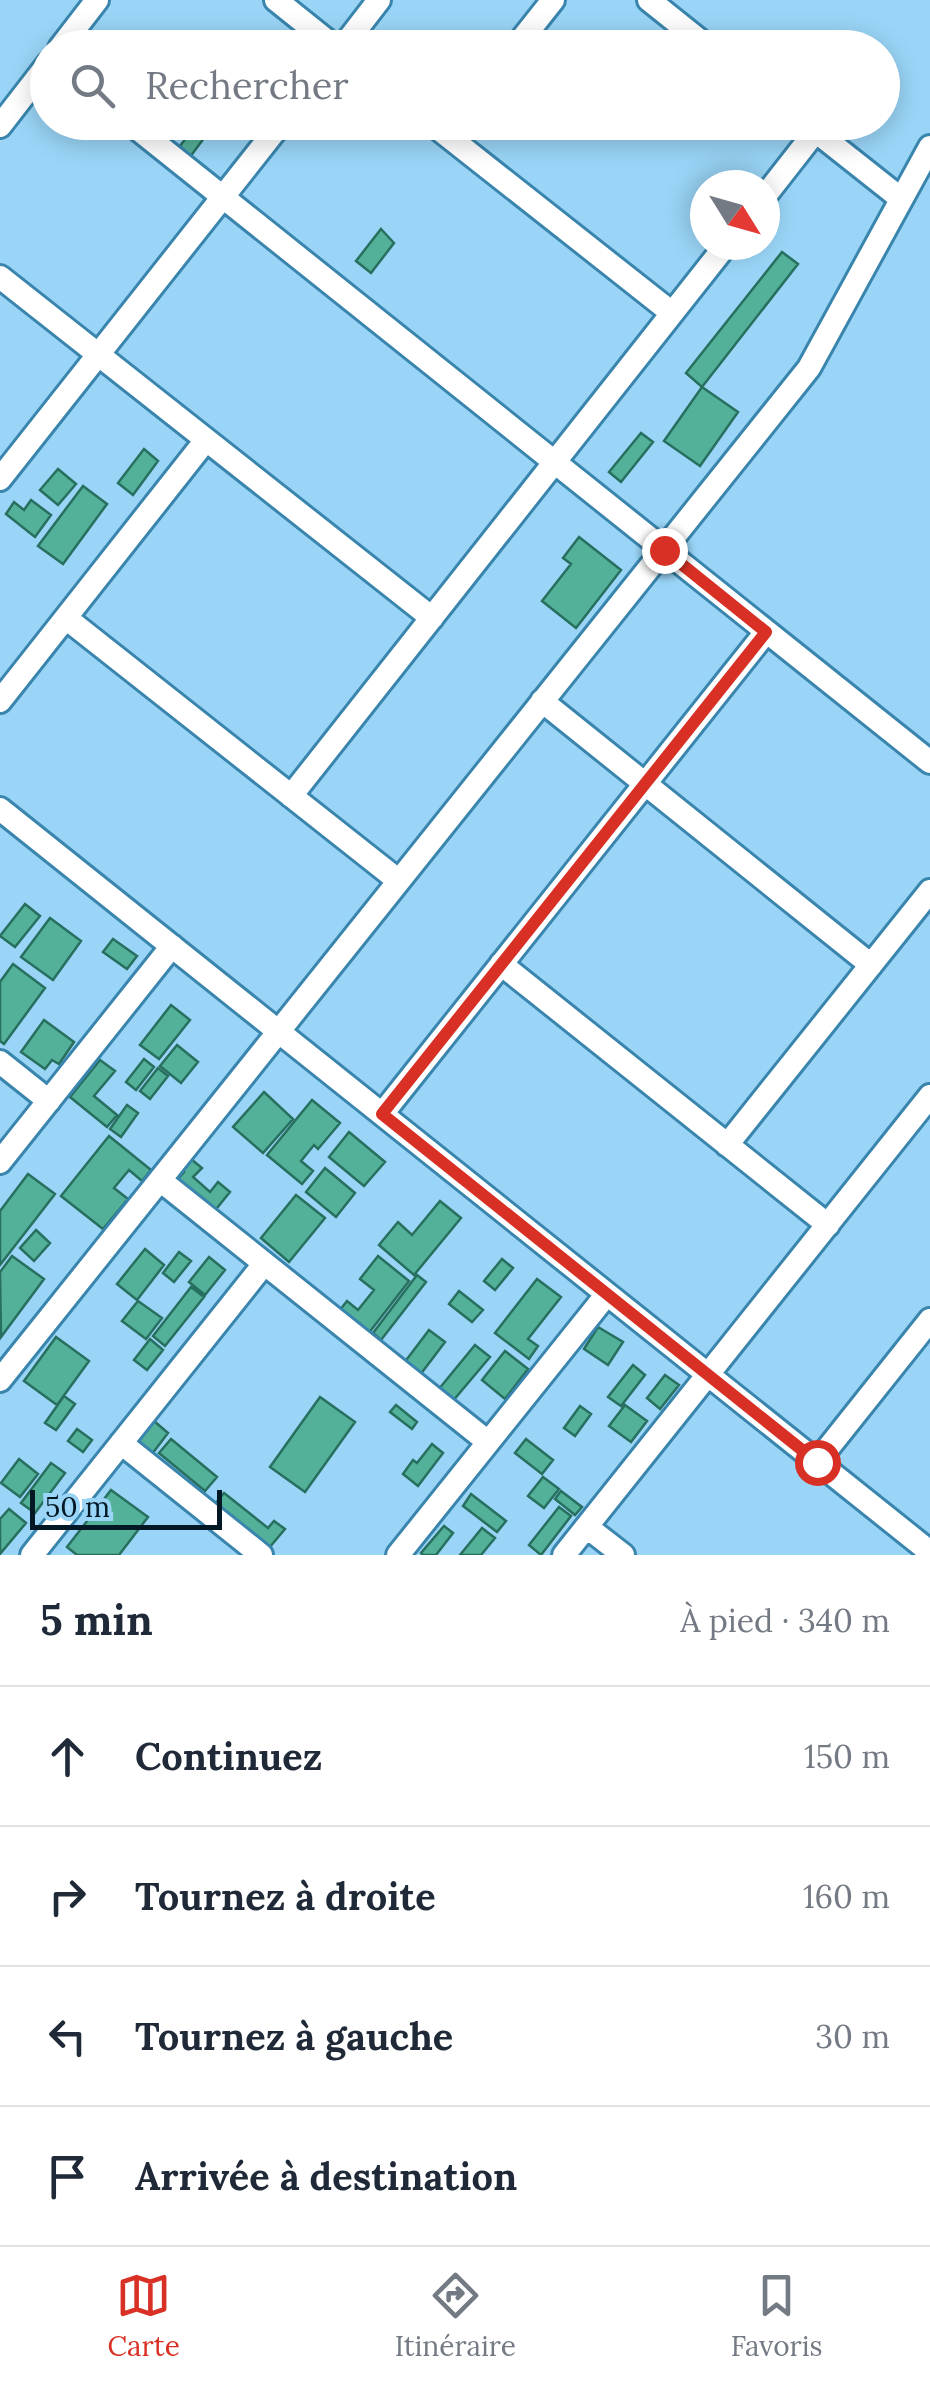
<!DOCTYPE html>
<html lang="fr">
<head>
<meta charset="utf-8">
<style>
  body { margin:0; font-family:Lora,serif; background:#f2f2f3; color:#1f2937 }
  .compass { position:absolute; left:690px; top:170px; width:90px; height:90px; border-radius:50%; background:#fff; box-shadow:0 5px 25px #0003; rotate:127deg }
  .scale { position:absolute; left:30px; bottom:25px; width:192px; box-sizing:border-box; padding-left:10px; border:5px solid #021824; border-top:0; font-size:28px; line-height:35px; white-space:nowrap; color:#021824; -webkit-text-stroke:8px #9ad5f7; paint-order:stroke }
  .stop { position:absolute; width:30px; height:30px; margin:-22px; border:8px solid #d93025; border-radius:50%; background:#fff }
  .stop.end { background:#d93025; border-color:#fff; box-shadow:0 2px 10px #0008 }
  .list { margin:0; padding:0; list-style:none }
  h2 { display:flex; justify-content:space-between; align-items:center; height:130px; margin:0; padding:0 40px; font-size:42px }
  h2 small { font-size:32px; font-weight:400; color:#747a83 }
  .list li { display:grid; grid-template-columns:65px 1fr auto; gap:30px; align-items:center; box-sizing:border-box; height:140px; padding:0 40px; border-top:2px solid #e0e1e3 }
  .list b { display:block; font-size:38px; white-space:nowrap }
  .list em { font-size:32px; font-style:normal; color:#747a83 }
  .icon { flex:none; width:55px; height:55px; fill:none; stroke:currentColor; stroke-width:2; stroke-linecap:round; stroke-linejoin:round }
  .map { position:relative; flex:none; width:930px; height:1555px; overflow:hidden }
  .search { position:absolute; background:#fff; box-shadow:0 5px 25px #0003; left:30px; right:30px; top:30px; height:110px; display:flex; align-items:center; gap:25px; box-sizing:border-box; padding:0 35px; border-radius:55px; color:#747a83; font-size:38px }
  .sheet { height:690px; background:#fff }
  nav { display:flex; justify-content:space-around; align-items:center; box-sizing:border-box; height:140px; border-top:2px solid #e0e1e3; background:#fff; font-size:28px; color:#747a83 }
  nav a { display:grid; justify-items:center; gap:5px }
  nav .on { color:#d93025 }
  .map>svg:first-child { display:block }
  .building { fill:#54b199; stroke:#276f5e; stroke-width:2.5 }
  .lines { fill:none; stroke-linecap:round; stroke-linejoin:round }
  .minor-casing { stroke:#3985ad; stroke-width:28 }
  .minor { stroke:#fff; stroke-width:22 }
  .route { stroke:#d93025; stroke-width:12 }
</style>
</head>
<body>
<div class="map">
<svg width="930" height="1555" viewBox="0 0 930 1555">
  <rect width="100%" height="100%" fill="#9ad5f7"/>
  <path class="building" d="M199,122h17l-26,35 -11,-10z
    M381,229l13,14 -23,30 -15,-12z
    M782,252l16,12 -96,123 -16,-14z
    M702,387l36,25 -38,54 -36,-25z
    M641,433l12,9 -32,40 -12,-10z
    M144,449l14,12 -25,34 -15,-12z
    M58,469l18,15 -18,21 -18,-15z
    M83,486l24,18 -44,60 -25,-18z
    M31,500l20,15 -16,22 -29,-23 8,-12 10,8z
    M579,537l42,33 -45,58 -34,-27 29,-37 -8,-6z
    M25,904l15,12 -25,31 -15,-11z
    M50,918l31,23 -28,39 -32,-23z
    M113,939l24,17 -10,13 -24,-17z
    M13,964l32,24 -41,56 -4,-3v-59z
    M171,1005l19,15 -31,39 -19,-14z
    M44,1020l30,22 -15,22 -7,-4 -7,9 -24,-17z
    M177,1045l21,17 -17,21 -21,-17z
    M144,1059l10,8 -18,23 -10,-8z
    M100,1060l15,11 -21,25 23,19 -10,12 -37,-30z
    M158,1068l10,8 -18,23 -10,-8z
    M264,1092l29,27 -30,34 -30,-26z
    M312,1100l28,23 -22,26 -4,-4 -13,16 12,10 -11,13 -35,-29z
    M127,1105l11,8 -17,24 -11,-8z
    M349,1132l36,30 -21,24 -35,-29z
    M109,1136l42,34 -9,11 -13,-11 -15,18 14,11 -25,30 -42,-33z
    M185,1154l17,14 -9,9 17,15 8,-10 12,10 -17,21 -37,-32 8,-9 -8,-7z
    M325,1168l30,25 -19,24 -30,-25z
    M28,1174l27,20 -55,71v-54z
    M296,1195l29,23 -36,44 -28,-24z
    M440,1201l21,17 -47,57 -35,-30 19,-23 14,13z
    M36,1230l14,13 -16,18 -14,-13z
    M145,1249l19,16 -27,35 -20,-16z
    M179,1252l12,9 -17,21 -11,-9z
    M12,1256l32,23 -43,58 -1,-65z
    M378,1256l31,25 -44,57 -29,-23 11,-14 11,9 16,-20 -14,-11z
    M209,1257l16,13 -20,25 -16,-13z
    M502,1259l11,9 -18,22 -11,-9z
    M417,1275l9,7 -45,58 -8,-7z
    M537,1279l24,18 -33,42 10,7 -9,13 -34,-26z
    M191,1287l13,10 -39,49 -12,-10z
    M459,1291l24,19 -11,12 -23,-18z
    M138,1301l24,17 -16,21 -24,-18z
    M598,1327l25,15 -15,23 -24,-16z
    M429,1330l16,12 -25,33 -16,-12z
    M56,1337l33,24 -32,44 -33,-24z
    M150,1339l13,11 -16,20 -13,-10z
    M475,1345l15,12 -38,45 -14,-12z
    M505,1351l23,18 -23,30 -23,-19z
    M633,1365l12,10 -24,31 -13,-9z
    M665,1375l14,10 -19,24 -13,-11z
    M64,1396l11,8 -19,26 -11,-7z
    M320,1397l35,25 -50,70 -35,-25z
    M396,1405l21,17 -5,7 -22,-17z
    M625,1405l22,16 -16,21 -22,-16z
    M580,1406l11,8 -16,22 -11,-8z
    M154,1421l14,12 -16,21 -15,-12z
    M77,1429l15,11 -9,12 -15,-11z
    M171,1439l46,38 -12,14 -46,-38z
    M526,1439l27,21 -11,14 -27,-21z
    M432,1444l11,9 -25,33 -15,-12 10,-14 4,3z
    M19,1459l19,15 -18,23 -19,-14z
    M51,1463l14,10 -30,40 -14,-10z
    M543,1477l16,12 -15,19 -16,-12z
    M111,1490l37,27 -29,38h-42l-10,-8z
    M561,1491l21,16 -7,8 -20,-16z
    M224,1493l44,35 6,-7 11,8 -16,19 -54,-44z
    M471,1494l35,27 -9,11 -34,-26z
    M559,1507l12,9 -30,39 -12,-10z
    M9,1509l17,14 -26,31v-35z
    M444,1526l9,7 -17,22h-13l-2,-2z
    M482,1528l13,10 -14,17h-21z"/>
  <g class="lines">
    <defs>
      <path id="minor" d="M276,0l60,48
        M649,0l60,48
        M60,48l37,-48
        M342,48l37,-48
        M515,48l38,-48
        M129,122l801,640
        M430,122l242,191
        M804,122l96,76
        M0,126l48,-62
        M765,196l50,-64
        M0,277l432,341
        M0,479l282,-357
        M66,618l333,263
        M0,701l206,-261
        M542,701l329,264
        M291,796l435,-551
        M0,809l930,743
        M501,964l327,261
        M0,1062l49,39
        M382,1114l384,-482
        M727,1145l203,-254
        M0,1162l172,-216
        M160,1180l328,262
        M0,1380l809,-1012 121,-221
        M121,1443l140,112
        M817,1462l113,-142
        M587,1527l36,28
        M32,1555l232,-291
        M398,1555l209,-261
        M564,1555l366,-459"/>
    </defs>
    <use href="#minor" class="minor-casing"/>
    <use href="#minor" class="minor"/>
  </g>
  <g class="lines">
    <path class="route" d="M664,550l102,82 -384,482 435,348"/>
  </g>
</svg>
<svg class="compass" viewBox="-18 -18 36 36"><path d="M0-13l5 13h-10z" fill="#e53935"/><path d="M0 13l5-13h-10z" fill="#747a83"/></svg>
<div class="scale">50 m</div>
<div class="stop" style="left:817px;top:1462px"></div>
<div class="stop end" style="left:664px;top:550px"></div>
<div class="search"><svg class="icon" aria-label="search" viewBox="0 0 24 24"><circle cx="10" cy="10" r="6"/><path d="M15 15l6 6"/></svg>Rechercher</div>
</div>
<section class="sheet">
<h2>5 min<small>À pied · 340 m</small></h2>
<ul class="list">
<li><svg class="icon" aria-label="ahead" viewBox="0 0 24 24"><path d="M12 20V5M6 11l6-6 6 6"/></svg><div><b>Continuez</b></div><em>150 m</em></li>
<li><svg class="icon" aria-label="right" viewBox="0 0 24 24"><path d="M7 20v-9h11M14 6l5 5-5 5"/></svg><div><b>Tournez à droite</b></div><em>160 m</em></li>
<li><svg class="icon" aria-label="left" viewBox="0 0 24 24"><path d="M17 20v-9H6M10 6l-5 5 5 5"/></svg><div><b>Tournez à gauche</b></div><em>30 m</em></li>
<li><svg class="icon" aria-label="arrive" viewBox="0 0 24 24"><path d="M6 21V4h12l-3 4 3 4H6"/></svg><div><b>Arrivée à destination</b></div></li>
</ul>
</section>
<nav>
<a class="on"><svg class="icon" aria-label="map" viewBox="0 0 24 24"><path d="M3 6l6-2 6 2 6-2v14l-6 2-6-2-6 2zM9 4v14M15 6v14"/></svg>Carte</a>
<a><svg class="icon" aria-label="directions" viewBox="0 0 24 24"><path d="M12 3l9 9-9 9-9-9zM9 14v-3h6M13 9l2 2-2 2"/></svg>Itinéraire</a>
<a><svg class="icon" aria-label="saved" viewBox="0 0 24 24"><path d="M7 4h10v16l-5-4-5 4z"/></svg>Favoris</a>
</nav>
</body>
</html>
